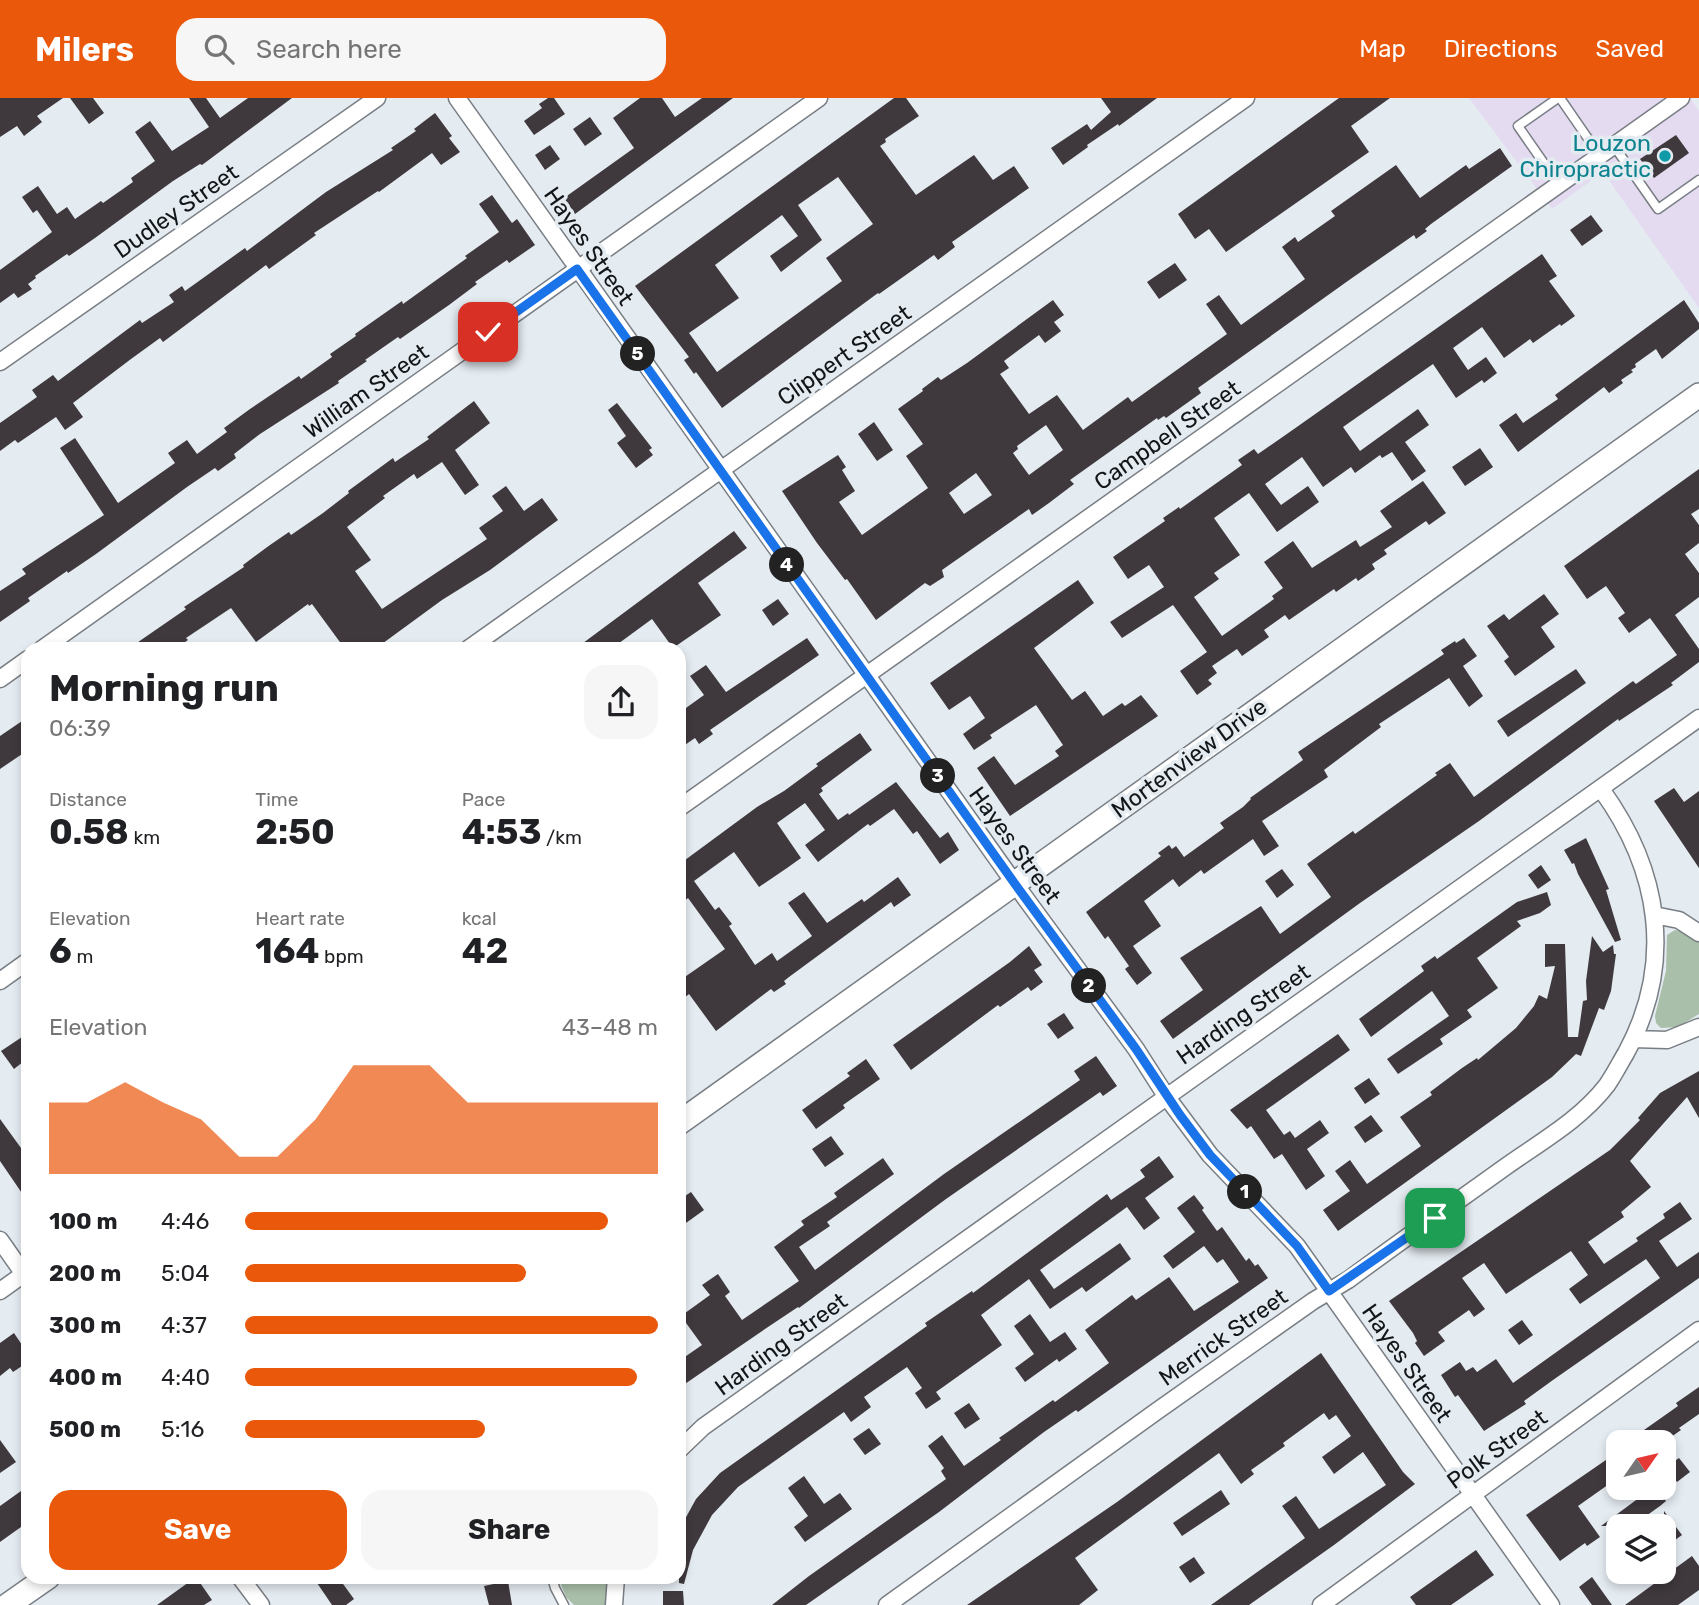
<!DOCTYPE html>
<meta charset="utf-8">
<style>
body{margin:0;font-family:Rubik,sans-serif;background:#f6f6f6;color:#202124;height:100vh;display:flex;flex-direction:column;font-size:26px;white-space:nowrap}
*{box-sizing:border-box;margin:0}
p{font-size:23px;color:#757577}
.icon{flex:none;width:38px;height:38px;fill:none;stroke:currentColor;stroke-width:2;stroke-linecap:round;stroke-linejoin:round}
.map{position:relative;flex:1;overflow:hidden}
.panel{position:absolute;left:21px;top:544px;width:665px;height:942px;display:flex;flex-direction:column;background:#fff;border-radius:21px;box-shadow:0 4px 10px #0003}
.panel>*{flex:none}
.needle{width:46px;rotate:56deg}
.tools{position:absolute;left:1606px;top:1332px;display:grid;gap:14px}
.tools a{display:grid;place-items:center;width:70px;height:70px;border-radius:14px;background:#fff;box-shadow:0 4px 10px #0003;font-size:35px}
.pin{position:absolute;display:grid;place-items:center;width:60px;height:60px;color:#fff;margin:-30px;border-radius:14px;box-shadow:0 4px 10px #0006}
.km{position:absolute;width:35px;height:35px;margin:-18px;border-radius:50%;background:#222;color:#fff;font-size:19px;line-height:35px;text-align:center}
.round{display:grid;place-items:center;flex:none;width:74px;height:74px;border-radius:21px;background:#f6f6f6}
.summary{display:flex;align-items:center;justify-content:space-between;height:119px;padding:0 28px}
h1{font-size:38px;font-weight:700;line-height:52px}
.figures{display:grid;grid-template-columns:repeat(3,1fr);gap:10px;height:119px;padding:7px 28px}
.figures div{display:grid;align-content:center}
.figures b{font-size:35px;font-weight:700}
.figures small{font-size:19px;font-weight:400}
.figures p{font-size:19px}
.chart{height:196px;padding:14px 28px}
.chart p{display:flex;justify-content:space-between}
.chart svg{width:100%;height:126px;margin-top:7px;fill:#ea580c;opacity:.7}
.action{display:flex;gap:14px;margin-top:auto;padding:14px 28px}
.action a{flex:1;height:80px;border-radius:21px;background:#ea580c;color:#fff;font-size:28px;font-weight:700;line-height:80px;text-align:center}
.action a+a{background:#f6f6f6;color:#202124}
ul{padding:0 28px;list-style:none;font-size:23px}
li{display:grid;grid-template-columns:112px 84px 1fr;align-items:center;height:52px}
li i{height:18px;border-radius:9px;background:#ea580c}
header{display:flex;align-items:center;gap:42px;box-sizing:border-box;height:98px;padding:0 35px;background:#ea580c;color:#fff}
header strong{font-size:33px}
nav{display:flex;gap:38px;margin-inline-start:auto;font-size:24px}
.search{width:490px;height:63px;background:#f6f6f6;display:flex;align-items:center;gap:18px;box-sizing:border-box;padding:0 24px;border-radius:21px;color:#757577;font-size:26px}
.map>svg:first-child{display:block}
.commercial{fill:#e4dbf1}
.green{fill:#a9bfa9}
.building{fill:#3f393e;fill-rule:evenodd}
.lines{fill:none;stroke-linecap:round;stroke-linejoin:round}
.lane-casing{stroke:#787e84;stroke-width:11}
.street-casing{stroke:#787e84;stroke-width:19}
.secondary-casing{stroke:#787e84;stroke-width:26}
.lane{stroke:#fff;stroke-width:8}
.street{stroke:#fff;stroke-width:16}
.secondary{stroke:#fff;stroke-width:23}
.route-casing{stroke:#fff;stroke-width:14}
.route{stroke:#1a73e8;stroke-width:9}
.culture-dot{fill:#0f9aa8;stroke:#e4ebf1;stroke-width:2.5}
.labels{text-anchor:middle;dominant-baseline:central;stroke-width:7;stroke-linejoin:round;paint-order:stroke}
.culture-label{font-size:23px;fill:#0d838f;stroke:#e4ebf1;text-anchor:end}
.street-label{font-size:23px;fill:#131618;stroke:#e4ebf1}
</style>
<header>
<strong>Milers</strong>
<div class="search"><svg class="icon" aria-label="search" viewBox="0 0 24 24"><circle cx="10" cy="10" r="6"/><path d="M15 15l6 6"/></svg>Search here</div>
<nav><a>Map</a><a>Directions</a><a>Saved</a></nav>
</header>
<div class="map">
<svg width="1699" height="1507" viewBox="0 0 1699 1507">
<rect width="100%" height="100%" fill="#e4ebf1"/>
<path class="commercial" d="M1469,0H1690L1699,13V210L1603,74L1552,111Z"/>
<path class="green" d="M1675,832L1686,835L1699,843V916L1678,929L1661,930L1656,925L1655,918L1666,873L1667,837Z
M558,1479H608L605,1507H574L566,1499Z"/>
<path class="building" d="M0,0H63L37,18L42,24L24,38L17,28L0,39Z
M70,0H93L104,15L89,26Z
M189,0H206L220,20L248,0H292L202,67L200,66L173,83L95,140L69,158L67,156L35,178L36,180L28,186L32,191L18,200L14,195L0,205V172L52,134L37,112L33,115L22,99L38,88L57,116L67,109L75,121L101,103L103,105L133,84L131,80L155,63L135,34L150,23L172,53L209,29Z
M548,0H554L565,16L534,37L524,23L542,10L539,6Z
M640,0H662L675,19L702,0H733L575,116L564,100L634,50L613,20Z
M894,0H906L919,18L885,41L886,44L880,48L916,97L974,57L993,82L1014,68L1029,90L952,144L955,149L938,162L934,157L879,196L878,195L722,310L696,274L694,276L684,262L689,259L635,188ZM838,79L873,126L826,160L842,183L717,274L689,235L739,200L715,167L782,117L798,138L770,158L781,174L822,142L798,107Z
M1101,0H1157L1119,28L1118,26L1087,47L1088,49L1063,67L1051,50L1087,26L1091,32L1111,14Z
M1339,0H1390L1351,28L1369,54L1226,154L1209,131L1195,141L1178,116Z
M435,15L452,38L449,40L460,54L441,67L432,55L379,94L378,93L314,135L316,137L269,171L266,167L163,244L160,240L131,261L73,305L83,319L65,332L56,319L18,345L15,342L0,353V325L37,299L32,292L53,277L58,283L140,222L142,225L174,204L169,197L182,188L185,193L245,150L247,153L326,94L393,52L391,50L416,33L414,31Z
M590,19L602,36L585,48L573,31Z
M1676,37L1689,55L1654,80L1640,61Z
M550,47L560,61L545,72L535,57Z
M1500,50L1512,68L1431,126L1425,131L1427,133L1416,141L1414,137L1352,180L1198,290L1201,295L1166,320L1164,318L1158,322L1157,320L1070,382L1074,386L1049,405L1032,417L1029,411L942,472L944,479L930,488L925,485L876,522L847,481L845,482L817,445L782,393L838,357L846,369L842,372L855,393L839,404L862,437L928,390L906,358L923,346L898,311L923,293L922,291L938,279L941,282L967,265L1053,202L1064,217L1054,224L1061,233L1045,245L1039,237L1004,263L1009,270L1000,276L1029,316L1057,297L1083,332L1128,299L1132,304L1227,236L1206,206L1219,197L1241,227L1305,181L1282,149L1295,139L1298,144L1335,118L1331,113L1396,67L1420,100L1466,67L1469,71ZM1046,327L1063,352L1029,377L1013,355L1018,351L1017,348ZM976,375L992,397L964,416L949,395Z
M492,97L512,125L517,121L535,147L509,165L507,162L475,184L477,186L449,207L400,241L398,239L365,262L367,263L338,283L339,285L260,336L234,356L236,360L218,373L215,370L187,389L96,456L68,475L67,473L28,500L30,503L0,524V493L26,476L22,471L104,417L60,350L75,340L118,405L175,365L168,355L187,342L197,356L227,334L224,330L250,311L299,278L301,281L332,259L330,256L356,238L355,236L402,203L403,206L467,160L465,158L499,134L479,106Z
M1591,117L1603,133L1582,148L1570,132Z
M1542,156L1557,178L1549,183L1575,218L1561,228L1560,226L1533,245L1530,241L1504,260L1482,229L1453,250L1468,272L1486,259L1497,275L1484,285L1482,282L1456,300L1433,266L1343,329L1360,353L1418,311L1429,327L1405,344L1426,373L1412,383L1392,354L1382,360L1380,357L1355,375L1351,369L1323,389L1302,359L1265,386L1281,407L1308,388L1319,404L1277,434L1249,395L1214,420L1240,457L1214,475L1219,481L1194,499L1222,538L1274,501L1272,498L1283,490L1264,464L1293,443L1312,470L1356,442L1360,449L1392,429L1380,413L1423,383L1446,415L1429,427L1426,423L1384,452L1387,456L1372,466L1375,471L1358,483L1356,480L1336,494L1334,491L1289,522L1285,517L1264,532L1269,539L1242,558L1237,551L1212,568L1217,575L1208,582L1212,586L1197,597L1180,573L1207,554L1173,507L1122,540L1110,524L1164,489L1149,467L1128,481L1113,459L1165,423L1163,420L1179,409L1180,411L1242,367L1238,362L1254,351L1258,356L1294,331Z
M1175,165L1187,182L1159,201L1147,184Z
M1684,202L1699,225V231L1662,261L1656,251L1635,266L1636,269L1631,272L1633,274L1621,282L1623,285L1609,295L1604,289L1518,354L1499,327L1516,315L1523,325L1558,301L1555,297Z
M474,303L490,325L455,352L479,387L465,397L442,364L417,381L414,376L383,398L385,400L347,429L371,462L355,473L382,511L487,441L479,430L503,413L492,398L506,388L524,413L542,400L558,422L490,472L442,502L375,551H345L312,506L309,508L308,506L256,544L231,510L186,540L188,542L175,551H128L186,511L184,509L244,469L243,467L270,447L289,434L291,437L323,415L349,395L348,393L393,360L395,364L429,341L427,339Z
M617,305L652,350L649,352L653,357L636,370L617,345L626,338L608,312Z
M874,324L893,352L877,363L858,336Z
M1480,350L1493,369L1465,388L1452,369Z
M1699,371V411L1691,416L1699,427V445L1685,456L1699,475V499L1675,517L1699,551V564L1671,585L1673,587L1619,623L1618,621L1479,723L1360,805L1173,941L1160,923L1203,892L1180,860L1261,808L1280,836L1331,799L1307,766L1353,733L1355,736L1437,677L1435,675L1450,665L1474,699L1633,583L1636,586L1677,557L1650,520L1629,535L1618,520L1625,515L1606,488L1587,501L1564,468Z
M734,433L747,450L698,485L721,517L673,550L652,521L611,551H575Z
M1078,482L1094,505L1034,550L1072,602L1085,593L1103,618L1122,605L1125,608L1141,597L1158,618L1010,718L977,670L994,658L1015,687L1059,658L1055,653L1063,647L1036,607L990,637L992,640L974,652L963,636L985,620L970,598L949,612L930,585Z
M1544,496L1559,516L1541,529L1555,549L1515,578L1504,563L1509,559L1487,528L1504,516L1509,522Z
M778,501L789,516L773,528L762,512Z
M807,540L819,557L710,632L713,636L699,646L695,640L679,651V615L704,597L690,578L706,567L726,594Z
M1464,540L1477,558L1463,568L1483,598L1469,609L1449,580L1379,626L1381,629L1324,672L1328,679L1262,723L1279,748L1264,758L1253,741L1204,776L1201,772L1179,789L1173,781L1144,803L1161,828L1133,848L1152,875L1137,887L1125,871L1129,868L1108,838L1105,841L1086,814L1161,758L1158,755L1169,747L1172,751L1176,748L1184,759L1224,730L1220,725L1243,709L1251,701L1250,700L1303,662L1298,654L1444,556L1441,552L1455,543L1456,545Z
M1576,571L1586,585L1508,639L1497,623Z
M28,619V652L0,671V638Z
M860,635L872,652L821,690L823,693L819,696L838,722L848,715L849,717L896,684L940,740L948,734L959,752L940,766L917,733L913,736L894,711L870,728L868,726L818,764L805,747L825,732L805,705L777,725L801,760L787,770L759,789L734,754L694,783L715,812L719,809L732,826L729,828L755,867L772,855L777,863L812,838L788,805L804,794L827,825L862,801L864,804L898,779L911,797L894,809L891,804L789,879L784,883L786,886L774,894L771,891L716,933L689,896L679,904V883L725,851L688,800L679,807V762L681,765L757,709L784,693L818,668L816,666Z
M1674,690L1684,704L1699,693V770L1654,703Z
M1586,740L1609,791L1606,792L1621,842L1615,844L1578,776L1574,765L1572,766L1564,752Z
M1541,767L1551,782L1538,791L1528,777Z
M1282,771L1294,787L1277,800L1265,783Z
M1547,794L1551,807L1540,815L1517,823L1521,828L1477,860L1498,890L1467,912L1472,919L1440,941L1443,946L1398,976L1387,961L1449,918L1432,893L1371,939L1359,921L1424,873L1421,868L1435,858L1437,861L1517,804Z
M1592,838L1603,854L1613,847L1614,856H1616L1611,893L1604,912L1599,910L1581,958L1576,956L1552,979L1338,1133L1323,1112L1350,1093L1335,1073L1350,1062L1367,1086L1421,1048L1400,1019L1432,997L1430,994L1462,970L1477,960L1478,962L1516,930L1534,908L1539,897L1547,901L1555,868L1545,869V846H1565L1568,939H1578L1583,903L1587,902L1586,883Z
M1029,848L1042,867L1034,872L1043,884L1031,893L1028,889L1000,909L998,907L911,972L893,947L1010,864Z
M1064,915L1074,930L1058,941L1047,926Z
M28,935V960L14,971L1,953Z
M1338,936L1350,952L1266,1012L1284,1037L1290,1033L1295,1040L1320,1022L1329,1035L1307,1051L1325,1078L1306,1092L1282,1056L1274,1061L1251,1028L1247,1031L1230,1012Z
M1096,958L1117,988L1103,998L1100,994L946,1101L799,1210L798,1209L765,1231L679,1290V1263L702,1247L681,1218L710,1197L702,1187L718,1176L730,1194L725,1198L742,1222L799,1183L774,1149L804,1127L801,1123L837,1099L834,1095L883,1060L894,1076L827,1124L830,1128L799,1149L815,1172L944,1076L1080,982L1074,973Z
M866,961L880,981L843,1007L845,1010L816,1031L802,1012L850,978L847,975Z
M1699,973V1020L1687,999L1630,1063L1651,1089L1621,1114L1624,1119L1588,1144L1604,1166L1638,1143L1636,1140L1665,1120L1663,1116L1680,1104L1692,1121L1659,1143L1677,1169L1699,1154V1180L1553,1282L1524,1303L1526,1306L1484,1333L1458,1297L1455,1299L1441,1277L1460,1264L1466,1273L1473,1269L1477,1274L1496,1261L1513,1285L1660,1180L1646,1161L1580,1206L1569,1191L1588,1177L1571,1153L1506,1196L1484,1165L1462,1180L1485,1211L1474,1219L1469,1212L1438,1234L1445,1243L1424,1258L1415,1245L1417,1243L1413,1235L1389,1203L1610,1052L1640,1022L1638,1020L1660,995Z
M1369,980L1380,996L1365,1006L1354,990Z
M1371,1017L1383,1033L1365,1045L1354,1029Z
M0,1021L21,1050L28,1044V1104L0,1063Z
M831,1038L844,1056L825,1069L812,1051Z
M1159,1058L1174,1079L1145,1100L1160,1120L1144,1132L1127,1109L1040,1172L1054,1191L1120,1145L1131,1161L1086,1194L1082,1189L1050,1211L1029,1181L981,1217L1002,1247L936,1294L941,1301L926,1311L915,1295L922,1290L907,1269L864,1299L871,1309L851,1324L844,1314L738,1389L712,1417L693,1452L684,1486L679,1485V1432L696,1401L720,1375L927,1228L925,1225L972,1193L973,1195L1107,1096L1111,1102L1145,1079L1140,1072Z
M691,1094L704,1112L679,1130V1102Z
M1194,1097L1204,1110L1202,1112L1217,1133L1222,1129L1246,1163L1249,1160L1255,1168L1258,1166L1268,1180L1078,1314L1076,1312L1044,1334L939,1414L806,1507H772L809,1478L946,1381L941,1373L944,1370L928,1348L942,1337L964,1368L1001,1342L999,1340L1053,1302L1055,1304L1109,1265L1085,1232L1132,1197L1136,1202L1169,1179L1194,1213L1239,1184L1223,1161L1217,1165L1204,1148L1173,1171L1163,1158L1195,1134L1177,1110Z
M1030,1216L1050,1244L1065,1234L1077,1251L1059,1264L1057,1261L1025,1284L1015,1270L1034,1256L1014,1228Z
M1522,1222L1533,1237L1519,1247L1508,1232Z
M14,1235L28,1256V1264L13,1274L10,1270L0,1278V1245Z
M1321,1255L1403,1374L1415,1386L1334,1447L1249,1507H1211L1305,1440L1282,1408L1296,1398L1319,1431L1386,1387L1363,1354L1334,1376L1322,1359L1351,1338L1336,1317L1329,1322L1324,1315L1283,1345L1285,1348L1251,1372L1254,1376L1241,1386L1219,1355L1075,1460L1098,1492L1079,1507H967L1117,1404Z
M1699,1289V1316L1679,1330L1681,1332L1664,1344H1627L1678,1308L1676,1305Z
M969,1305L980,1321L965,1331L954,1315Z
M869,1330L881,1346L865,1357L853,1341Z
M0,1342L16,1364L0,1375Z
M1619,1353V1379L1578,1408L1600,1439L1587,1448L1585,1445L1560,1463L1526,1417Z
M1679,1360L1690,1374L1677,1384L1666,1369Z
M804,1378L824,1406L840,1395L852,1411L805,1444L794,1429L808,1418L788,1390Z
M28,1388V1424L0,1444V1408Z
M1651,1391H1657L1666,1403L1660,1408L1632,1428H1601Z
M1221,1392L1230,1406L1182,1438L1173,1425Z
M1664,1413L1682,1437L1664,1450Z
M1476,1452L1494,1477L1451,1507H1416L1410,1499Z
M1692,1458L1699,1468V1492L1678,1507H1625Z
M1194,1459L1205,1475L1190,1485L1179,1469Z
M196,1479L212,1502L204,1507H157Z
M313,1479H338L354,1501L346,1507H332Z
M1592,1479L1612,1507H1592L1579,1489Z
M508,1483L512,1507H489L484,1488Z
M663,1493H683L684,1507H663Z"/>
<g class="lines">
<defs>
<path id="lane" d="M1558,0L1518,28L1559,87
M1560,0L1600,58
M1614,48L1658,111L1699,82
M552,1479L555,1490L564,1507"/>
<path id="street" d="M457,0L1015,786L1136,951L1166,998L1210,1057L1297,1148L1551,1507
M0,264L377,0
M42,551L819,0
M468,551L1246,0
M0,581L28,561
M679,710L1681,0
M1654,817L1679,822L1699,835
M0,883L28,863
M1633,941L1667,942L1699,929
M0,1142L28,1182
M0,1193L28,1173
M679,1352L703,1329L1699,620
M240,1479L261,1507
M614,1507L616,1479
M887,1507L1157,1313L1313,1203L1348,1182C1401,1143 1455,1105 1508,1067C1542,1043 1581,1021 1607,987C1614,977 1620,965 1626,955C1675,865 1660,772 1601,691
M1321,1507L1699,1232"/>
<path id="secondary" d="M679,1025L1699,297
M8,1507L48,1479"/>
</defs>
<use href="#lane" class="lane-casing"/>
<use href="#street" class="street-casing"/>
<use href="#secondary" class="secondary-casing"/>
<use href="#lane" class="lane"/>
<use href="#street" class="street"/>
<use href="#secondary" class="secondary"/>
</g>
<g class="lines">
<defs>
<path id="route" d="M488,234L577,171L1015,786L1136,951L1180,1017L1210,1057L1297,1148L1329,1193L1435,1120"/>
</defs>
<use href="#route" class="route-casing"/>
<use href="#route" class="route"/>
</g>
<circle class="culture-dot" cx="1665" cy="58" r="7"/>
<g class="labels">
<g class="culture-label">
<text x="1651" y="45">Louzon<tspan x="1651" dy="26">Chiropractic</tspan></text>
</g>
<g class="street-label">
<text transform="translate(176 113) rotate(-35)">Dudley Street</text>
<text transform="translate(589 148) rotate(55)">Hayes Street</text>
<text transform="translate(844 257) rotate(-35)">Clippert Street</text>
<text transform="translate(366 293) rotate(-35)">William Street</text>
<text transform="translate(1167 337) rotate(-35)">Campbell Street</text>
<text transform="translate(1189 660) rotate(-36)">Mortenview Drive</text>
<text transform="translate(1015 747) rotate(54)">Hayes Street</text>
<text transform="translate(1243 916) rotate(-35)">Harding Street</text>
<text transform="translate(1223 1239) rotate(-35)">Merrick Street</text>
<text transform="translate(781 1246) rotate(-36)">Harding Street</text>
<text transform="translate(1407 1265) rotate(55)">Hayes Street</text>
<text transform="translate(1497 1351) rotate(-36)">Polk Street</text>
</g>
</g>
</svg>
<div class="tools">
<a><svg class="needle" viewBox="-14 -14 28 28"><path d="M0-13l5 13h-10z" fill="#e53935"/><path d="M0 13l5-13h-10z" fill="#757577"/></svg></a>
<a><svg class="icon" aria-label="layers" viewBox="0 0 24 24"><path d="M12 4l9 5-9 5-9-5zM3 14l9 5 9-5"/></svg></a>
</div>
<div class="pin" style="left:1435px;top:1120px;background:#1e9e55"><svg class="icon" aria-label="arrive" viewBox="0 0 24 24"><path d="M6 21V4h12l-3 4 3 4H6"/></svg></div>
<div class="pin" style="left:488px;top:234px;background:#d93025"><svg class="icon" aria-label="check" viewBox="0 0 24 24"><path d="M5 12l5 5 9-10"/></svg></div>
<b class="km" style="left:1245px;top:1094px">1</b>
<b class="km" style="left:1089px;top:888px">2</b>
<b class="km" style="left:938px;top:678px">3</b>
<b class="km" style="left:787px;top:467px">4</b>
<b class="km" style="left:638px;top:256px">5</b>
<section class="panel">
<div class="summary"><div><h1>Morning run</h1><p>06:39</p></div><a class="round"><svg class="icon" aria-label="share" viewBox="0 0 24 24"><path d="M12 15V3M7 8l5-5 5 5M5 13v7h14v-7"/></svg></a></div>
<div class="figures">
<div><p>Distance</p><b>0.58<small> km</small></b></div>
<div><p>Time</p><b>2:50</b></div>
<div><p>Pace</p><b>4:53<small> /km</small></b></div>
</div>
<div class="figures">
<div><p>Elevation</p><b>6<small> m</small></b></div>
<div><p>Heart rate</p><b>164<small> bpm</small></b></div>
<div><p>kcal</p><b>42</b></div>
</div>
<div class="chart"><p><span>Elevation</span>43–48 m</p>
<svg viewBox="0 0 160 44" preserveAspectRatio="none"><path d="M0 44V19L10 19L20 12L30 19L40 25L50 38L60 38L70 25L80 6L90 6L100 6L110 19L120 19L130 19L140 19L150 19L160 19V44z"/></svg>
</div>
<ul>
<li><b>100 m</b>4:46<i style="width:88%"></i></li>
<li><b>200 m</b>5:04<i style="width:68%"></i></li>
<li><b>300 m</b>4:37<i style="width:100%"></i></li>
<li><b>400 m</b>4:40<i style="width:95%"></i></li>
<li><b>500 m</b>5:16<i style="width:58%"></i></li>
</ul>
<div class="action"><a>Save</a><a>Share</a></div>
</section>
</div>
